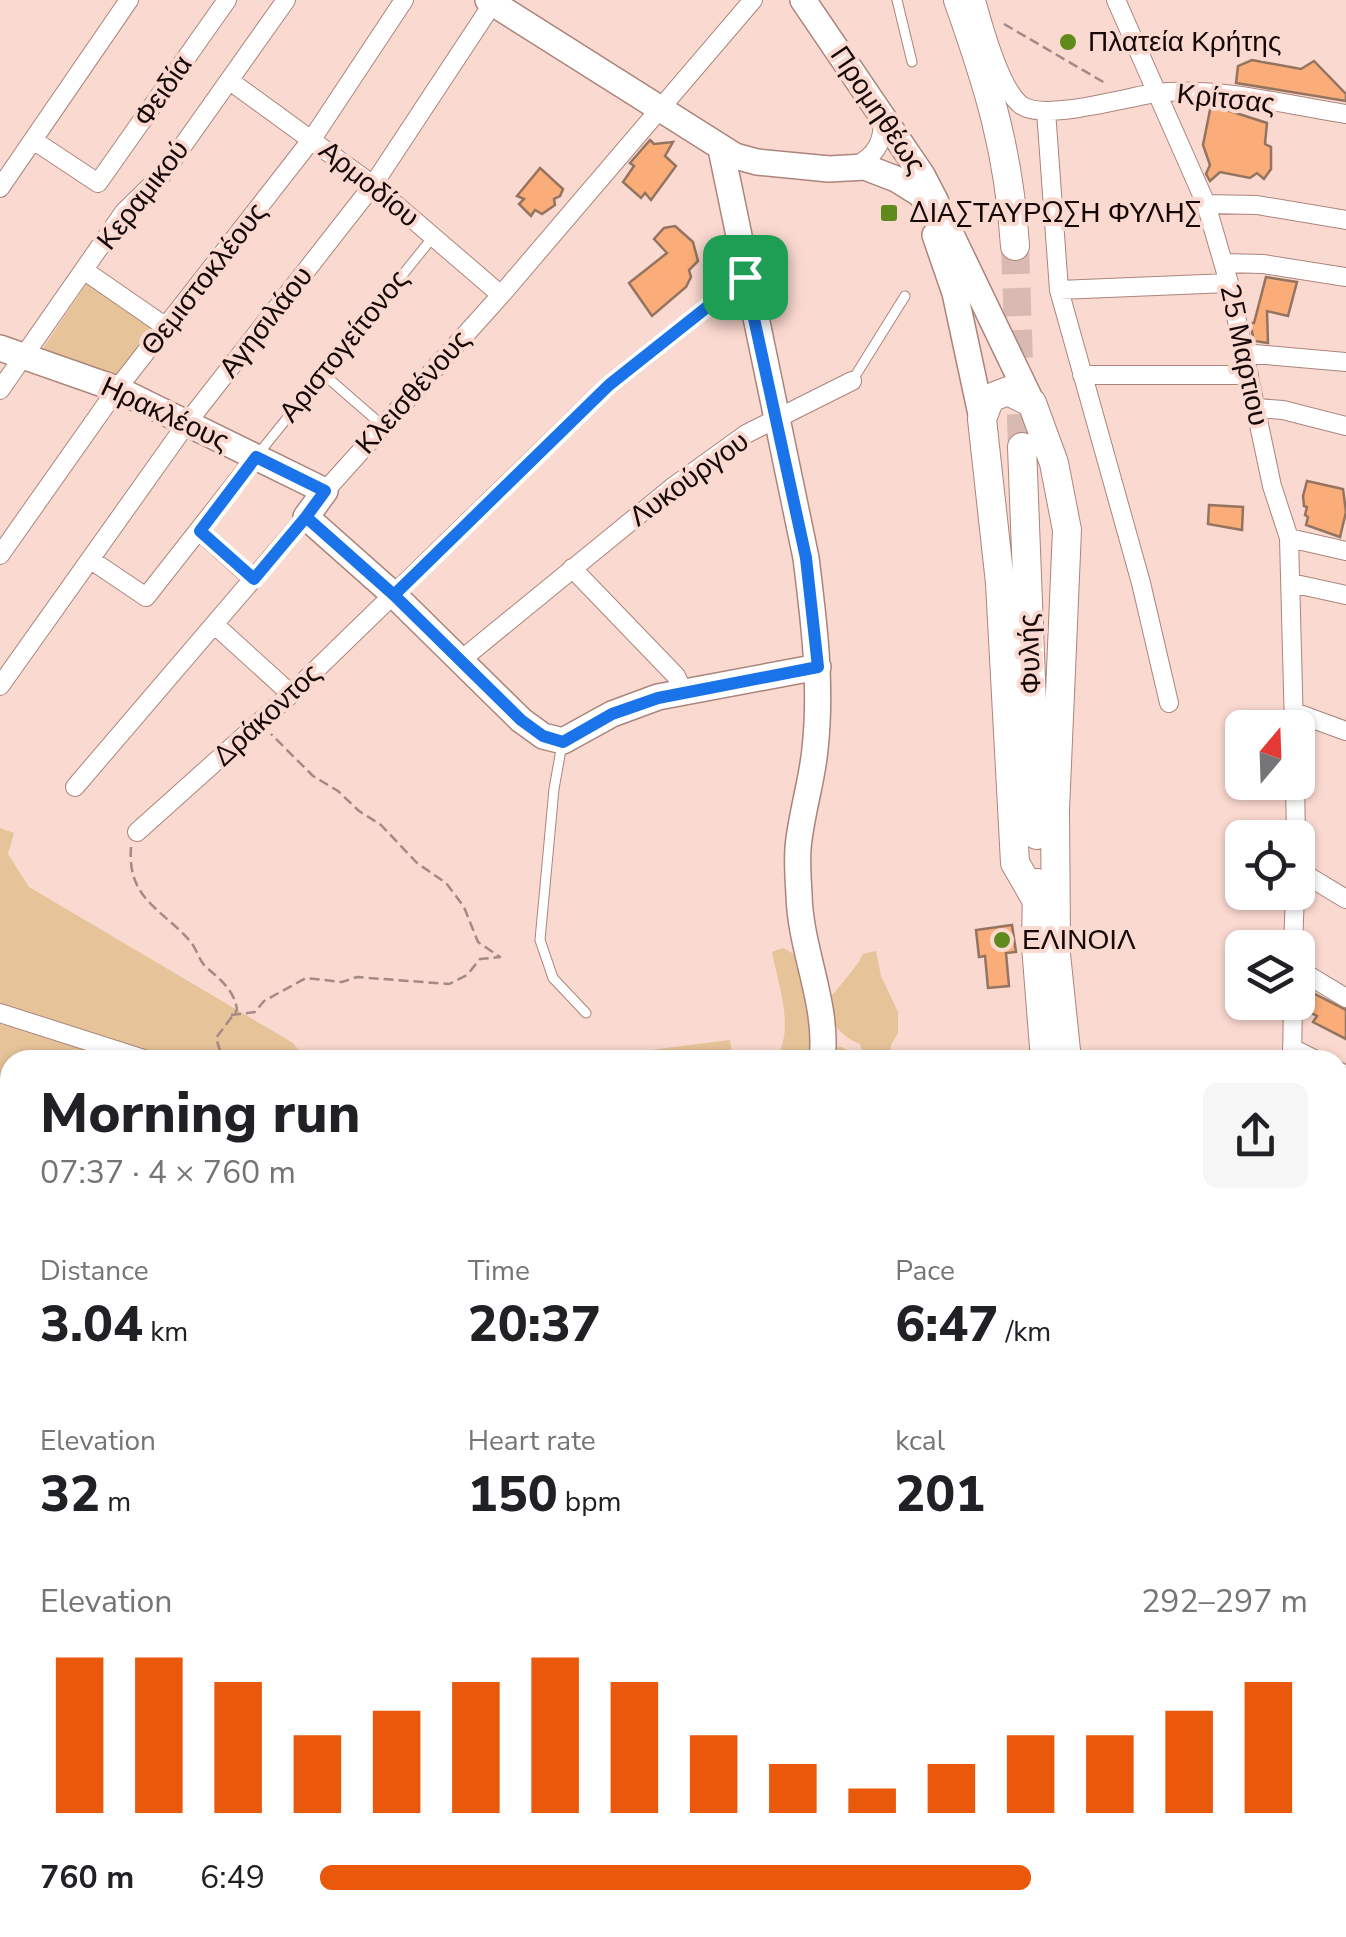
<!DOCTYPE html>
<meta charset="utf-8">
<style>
body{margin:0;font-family:"Nunito Sans",sans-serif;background:#f6f6f6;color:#202124;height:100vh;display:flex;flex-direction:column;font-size:38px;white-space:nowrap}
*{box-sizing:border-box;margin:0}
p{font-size:32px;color:#757577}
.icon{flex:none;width:55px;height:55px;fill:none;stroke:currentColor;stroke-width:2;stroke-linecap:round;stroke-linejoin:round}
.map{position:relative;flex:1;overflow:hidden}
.drawer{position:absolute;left:0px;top:1050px;width:1348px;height:888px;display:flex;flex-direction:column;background:#fff;border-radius:30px 30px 0 0;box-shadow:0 2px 8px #0004}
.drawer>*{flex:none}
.needle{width:65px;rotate:19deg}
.controls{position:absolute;left:1225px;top:710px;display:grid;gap:20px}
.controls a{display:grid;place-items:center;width:90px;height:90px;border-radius:15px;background:#fff;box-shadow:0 2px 8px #0004;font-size:50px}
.pin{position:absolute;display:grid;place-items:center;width:85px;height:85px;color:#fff;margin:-42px;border-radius:20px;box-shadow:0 5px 15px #0006}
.round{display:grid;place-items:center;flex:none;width:105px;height:105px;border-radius:15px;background:#f6f6f6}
.overview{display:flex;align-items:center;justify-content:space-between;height:170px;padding:0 40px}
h1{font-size:55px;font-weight:800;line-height:75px}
.figures{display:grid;grid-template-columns:repeat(3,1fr);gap:15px;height:170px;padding:10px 40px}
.figures div{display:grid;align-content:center}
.figures b{font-size:50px;font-weight:800}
.figures small{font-size:28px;font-weight:400}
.figures p{font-size:28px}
.chart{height:280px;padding:20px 40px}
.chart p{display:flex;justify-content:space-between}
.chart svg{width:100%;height:180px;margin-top:10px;stroke:#ea580c;stroke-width:6}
ul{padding:0 40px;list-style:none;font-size:32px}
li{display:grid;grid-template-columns:160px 120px 1fr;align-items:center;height:75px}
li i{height:25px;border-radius:12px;background:#ea580c}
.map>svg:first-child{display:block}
.green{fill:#e6c399}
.building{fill:#faad79;stroke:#947460;stroke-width:2.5}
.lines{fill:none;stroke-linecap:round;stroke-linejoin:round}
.primary-tunnel{stroke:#d8bab2;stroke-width:28;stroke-dasharray:28 14;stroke-linecap:butt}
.lane-casing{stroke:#ab857b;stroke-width:11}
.street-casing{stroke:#ab857b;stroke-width:20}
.secondary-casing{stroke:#ab857b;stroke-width:28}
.primary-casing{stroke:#ab857b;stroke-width:30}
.path{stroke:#a48a84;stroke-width:2.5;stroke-dasharray:10 5;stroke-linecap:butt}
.lane{stroke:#fff;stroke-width:9}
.street{stroke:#fff;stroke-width:18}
.secondary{stroke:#fff;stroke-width:25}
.primary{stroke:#fff;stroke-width:28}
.route-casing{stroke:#fff;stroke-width:20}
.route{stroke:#1a73e8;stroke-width:12}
.poi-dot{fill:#608b1c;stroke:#fad9d0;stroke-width:4}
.labels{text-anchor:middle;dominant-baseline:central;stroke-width:8;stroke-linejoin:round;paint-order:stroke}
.poi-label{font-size:28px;fill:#150806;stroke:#fad9d0;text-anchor:start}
.street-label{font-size:28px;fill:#150806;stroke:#fad9d0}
</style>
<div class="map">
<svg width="1346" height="1937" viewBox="0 0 1346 1937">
<rect width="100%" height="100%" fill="#fad9d0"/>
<path class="green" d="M89,280L160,327L117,382L43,348Z
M0,828L14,833L8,854L29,887L293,1043L307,1060H10V1641L0,1639Z
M783,948L794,954L803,967L815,1060H775C796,1030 778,985 772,952Z
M876,951L881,976L898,1012V1033L891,1045L890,1060H832L831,1046L842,1047L854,1055L863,1053L860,1044C839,1036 831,1022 827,1001C835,992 860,963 863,954Z
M730,1040L733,1060H619L618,1054Z
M1346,1438V1583L1338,1586V1449Z"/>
<path class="building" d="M1252,60L1301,69L1314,61L1346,94V101L1236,83L1238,66Z
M1211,105L1267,123L1265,144L1271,147V169L1264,179L1257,173L1250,178L1220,172L1210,181L1206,174L1210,165L1203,145Z
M650,140L654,144L673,142L665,156L676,166L651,200L645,193L641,198L623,182L634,166L630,163Z
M540,168L563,189L560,196L554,199L555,205L542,214L535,210L531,216L519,204L524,199L517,196Z
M675,226L693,242L698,261L689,270L691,277L686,287L652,316L629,283L667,253L654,239L664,228Z
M1266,277L1297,282L1288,316L1267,311L1268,343L1254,341L1250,323H1254Z
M1307,481L1343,489L1346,512L1340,537L1306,525L1308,517L1305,515L1307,507L1304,506L1303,496Z
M1209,505L1243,507L1242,530L1208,524Z
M1012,925L1016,952L1006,953L1009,986L988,988L985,956L979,957L976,930Z
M1307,990L1346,1010V1039L1313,1022L1317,1016L1305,1010L1304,996Z"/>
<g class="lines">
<path class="primary-tunnel" d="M1015,246L1022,447"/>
<defs>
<path id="lane" d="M897,0L912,62
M321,372L382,425
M852,381L905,296
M259,453L433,237
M562,744L554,789L540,940L553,978L586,1013"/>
<path id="street" d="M976,0C983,26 1000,89 1021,105C1044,122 1126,97 1156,93C1215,86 1287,105 1346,114
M1116,0L1206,204L1229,283L1272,486L1289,538L1294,728
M230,81L373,185L501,295
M1046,111L1059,290L1141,583L1169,703
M33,140L98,183L227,0
M855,166C876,156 885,140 882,116
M0,188L129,0
M1206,204L1257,205L1346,220
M1223,263L1263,264L1346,277
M85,271L166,327
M1059,290L1229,283
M1243,353L1346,362
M1082,375H1249
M0,390L124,212L162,175L286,0
M1257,408L1283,410L1346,426
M325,491L501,295L753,0
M200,531L253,579
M1289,538L1346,551
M0,555L117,389L312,139L404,0
M91,560L146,597L256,457
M572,568L676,676L683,691
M1291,583L1346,595
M215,625L291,694
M461,660L674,486L746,434L852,381
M0,686L187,423L373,185L493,3
M1294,712L1346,731
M1295,782L1296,838
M75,787L306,517
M137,832L291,694L609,385L745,277
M1298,870L1346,899
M1293,948L1295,892
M1298,969L1346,998
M0,1013L147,1060
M1292,1048L1316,1060
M1292,1060L1293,1002
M1338,1071L1346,1075
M1338,1127L1346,1131
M1338,1166L1346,1170
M0,1403L10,1401
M0,1546L10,1551
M1338,1597L1346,1594
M1338,1656L1346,1655
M0,1745L10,1752
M223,1928L226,1937
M413,1928L416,1937
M323,1936V1937
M1236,1937L1238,1928"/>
<path id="secondary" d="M488,0L735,156L757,162L829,169L865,167L896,179L920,194L946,224L1032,403
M803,0L922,175L936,202
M721,149L806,558C814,622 822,685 815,749C812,782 801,814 798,848C797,863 798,879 799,894C800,950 829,1005 822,1060
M935,235L955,293L982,419
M0,348L117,389L325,491L306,517L394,595L521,720L543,736L563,741L612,714L658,697L818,667
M1338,1432L1346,1420
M1338,1707L1346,1732
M0,1735H10
M0,1925L10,1922
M807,1937L819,1928"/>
<path id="primary" d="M958,0C989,87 1009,152 1015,246
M1022,447L1037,835
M1037,883L1036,946L1045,1060
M1037,901L1015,863L1000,583L982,419L990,398L1008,391L1032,403L1054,463L1067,530L1055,810L1056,939
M1053,925L1067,1060
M1021,1937L1025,1928"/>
</defs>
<use href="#lane" class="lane-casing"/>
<use href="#street" class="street-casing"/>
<use href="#secondary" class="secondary-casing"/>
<use href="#primary" class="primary-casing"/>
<path class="path" d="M1004,24L1105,83
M131,847C127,899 161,908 190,941C197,949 199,961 206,967C220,979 235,991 237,1010L216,1038L223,1060
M231,1015L255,1012L264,1001L306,978L342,982L357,977L449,984L467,975L480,959L500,957L478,942L464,907L446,883L417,863L381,825L359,811L338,791L313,776L271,734"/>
<use href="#lane" class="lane"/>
<use href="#street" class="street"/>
<use href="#secondary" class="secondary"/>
<use href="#primary" class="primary"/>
</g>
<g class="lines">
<defs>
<path id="route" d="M745,277L609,385L394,595L306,517L254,579L200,531L256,457L325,491L306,517L394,595L521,720L543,736L563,742L612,714L658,698L818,667L806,558L745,277"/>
</defs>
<use href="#route" class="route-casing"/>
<use href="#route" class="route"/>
</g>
<g class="poi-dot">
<circle cx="1068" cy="42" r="10"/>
<rect x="879" y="203" width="20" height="20" rx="5"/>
<circle cx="1002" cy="940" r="10"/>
</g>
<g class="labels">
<g class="poi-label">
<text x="1088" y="42">Πλατεία Κρήτης</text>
<text x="909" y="213">ΔΙΑΣΤΑΥΡΩΣΗ ΦΥΛΗΣ</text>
<text x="1022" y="940">ΕΛΙΝΟΙΛ</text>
</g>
<g class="street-label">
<text transform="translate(163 91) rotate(-55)">Φειδία</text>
<text transform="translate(1226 99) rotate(6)">Κρίτσας</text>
<text transform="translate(878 110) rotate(56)">Προμηθέως</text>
<text transform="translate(369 184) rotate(39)">Αρμοδίου</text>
<text transform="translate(143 195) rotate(-52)">Κεραμικού</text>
<text transform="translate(204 279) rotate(-52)">Θεμιστοκλέους</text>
<text transform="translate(266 322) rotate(-52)">Αγησιλάου</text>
<text transform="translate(344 346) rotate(-51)">Αριστογείτονος</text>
<text transform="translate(1244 355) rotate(78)">25 Μαρτιου</text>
<text transform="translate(413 392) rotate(-48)">Κλεισθένους</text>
<text transform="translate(165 414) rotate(25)">Ηρακλέους</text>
<text transform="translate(689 479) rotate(-36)">Λυκούργου</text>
<text transform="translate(1030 654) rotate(-92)">Φυλής</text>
<text transform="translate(267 715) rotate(-43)">Δράκοντος</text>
</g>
</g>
</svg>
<div class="controls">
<a><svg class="needle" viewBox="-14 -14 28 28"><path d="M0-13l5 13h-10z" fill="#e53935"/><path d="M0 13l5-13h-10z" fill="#757577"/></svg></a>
<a><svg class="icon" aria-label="locate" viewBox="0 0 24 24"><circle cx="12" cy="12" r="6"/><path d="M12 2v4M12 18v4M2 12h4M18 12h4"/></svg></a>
<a><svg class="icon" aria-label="layers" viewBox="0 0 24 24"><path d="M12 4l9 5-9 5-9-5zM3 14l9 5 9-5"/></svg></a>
</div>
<div class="pin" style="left:745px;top:277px;background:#1e9e55"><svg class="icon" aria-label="arrive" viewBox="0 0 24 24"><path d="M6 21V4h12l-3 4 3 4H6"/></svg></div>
<section class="drawer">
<div class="overview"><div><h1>Morning run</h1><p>07:37 · 4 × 760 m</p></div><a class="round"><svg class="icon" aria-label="share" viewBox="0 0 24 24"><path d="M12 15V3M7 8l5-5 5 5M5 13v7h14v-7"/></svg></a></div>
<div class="figures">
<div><p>Distance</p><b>3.04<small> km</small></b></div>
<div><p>Time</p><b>20:37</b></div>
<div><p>Pace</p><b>6:47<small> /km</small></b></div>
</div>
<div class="figures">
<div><p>Elevation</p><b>32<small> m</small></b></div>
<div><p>Heart rate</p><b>150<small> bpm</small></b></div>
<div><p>kcal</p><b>201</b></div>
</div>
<div class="chart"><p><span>Elevation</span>292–297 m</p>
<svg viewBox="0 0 160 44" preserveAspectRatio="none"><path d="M5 44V6M15 44V6M25 44V12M35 44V25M45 44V19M55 44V12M65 44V6M75 44V12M85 44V25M95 44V32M105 44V38M115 44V32M125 44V25M135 44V25M145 44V19M155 44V12"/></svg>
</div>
<ul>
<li><b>760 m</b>6:49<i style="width:72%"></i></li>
</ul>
</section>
</div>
